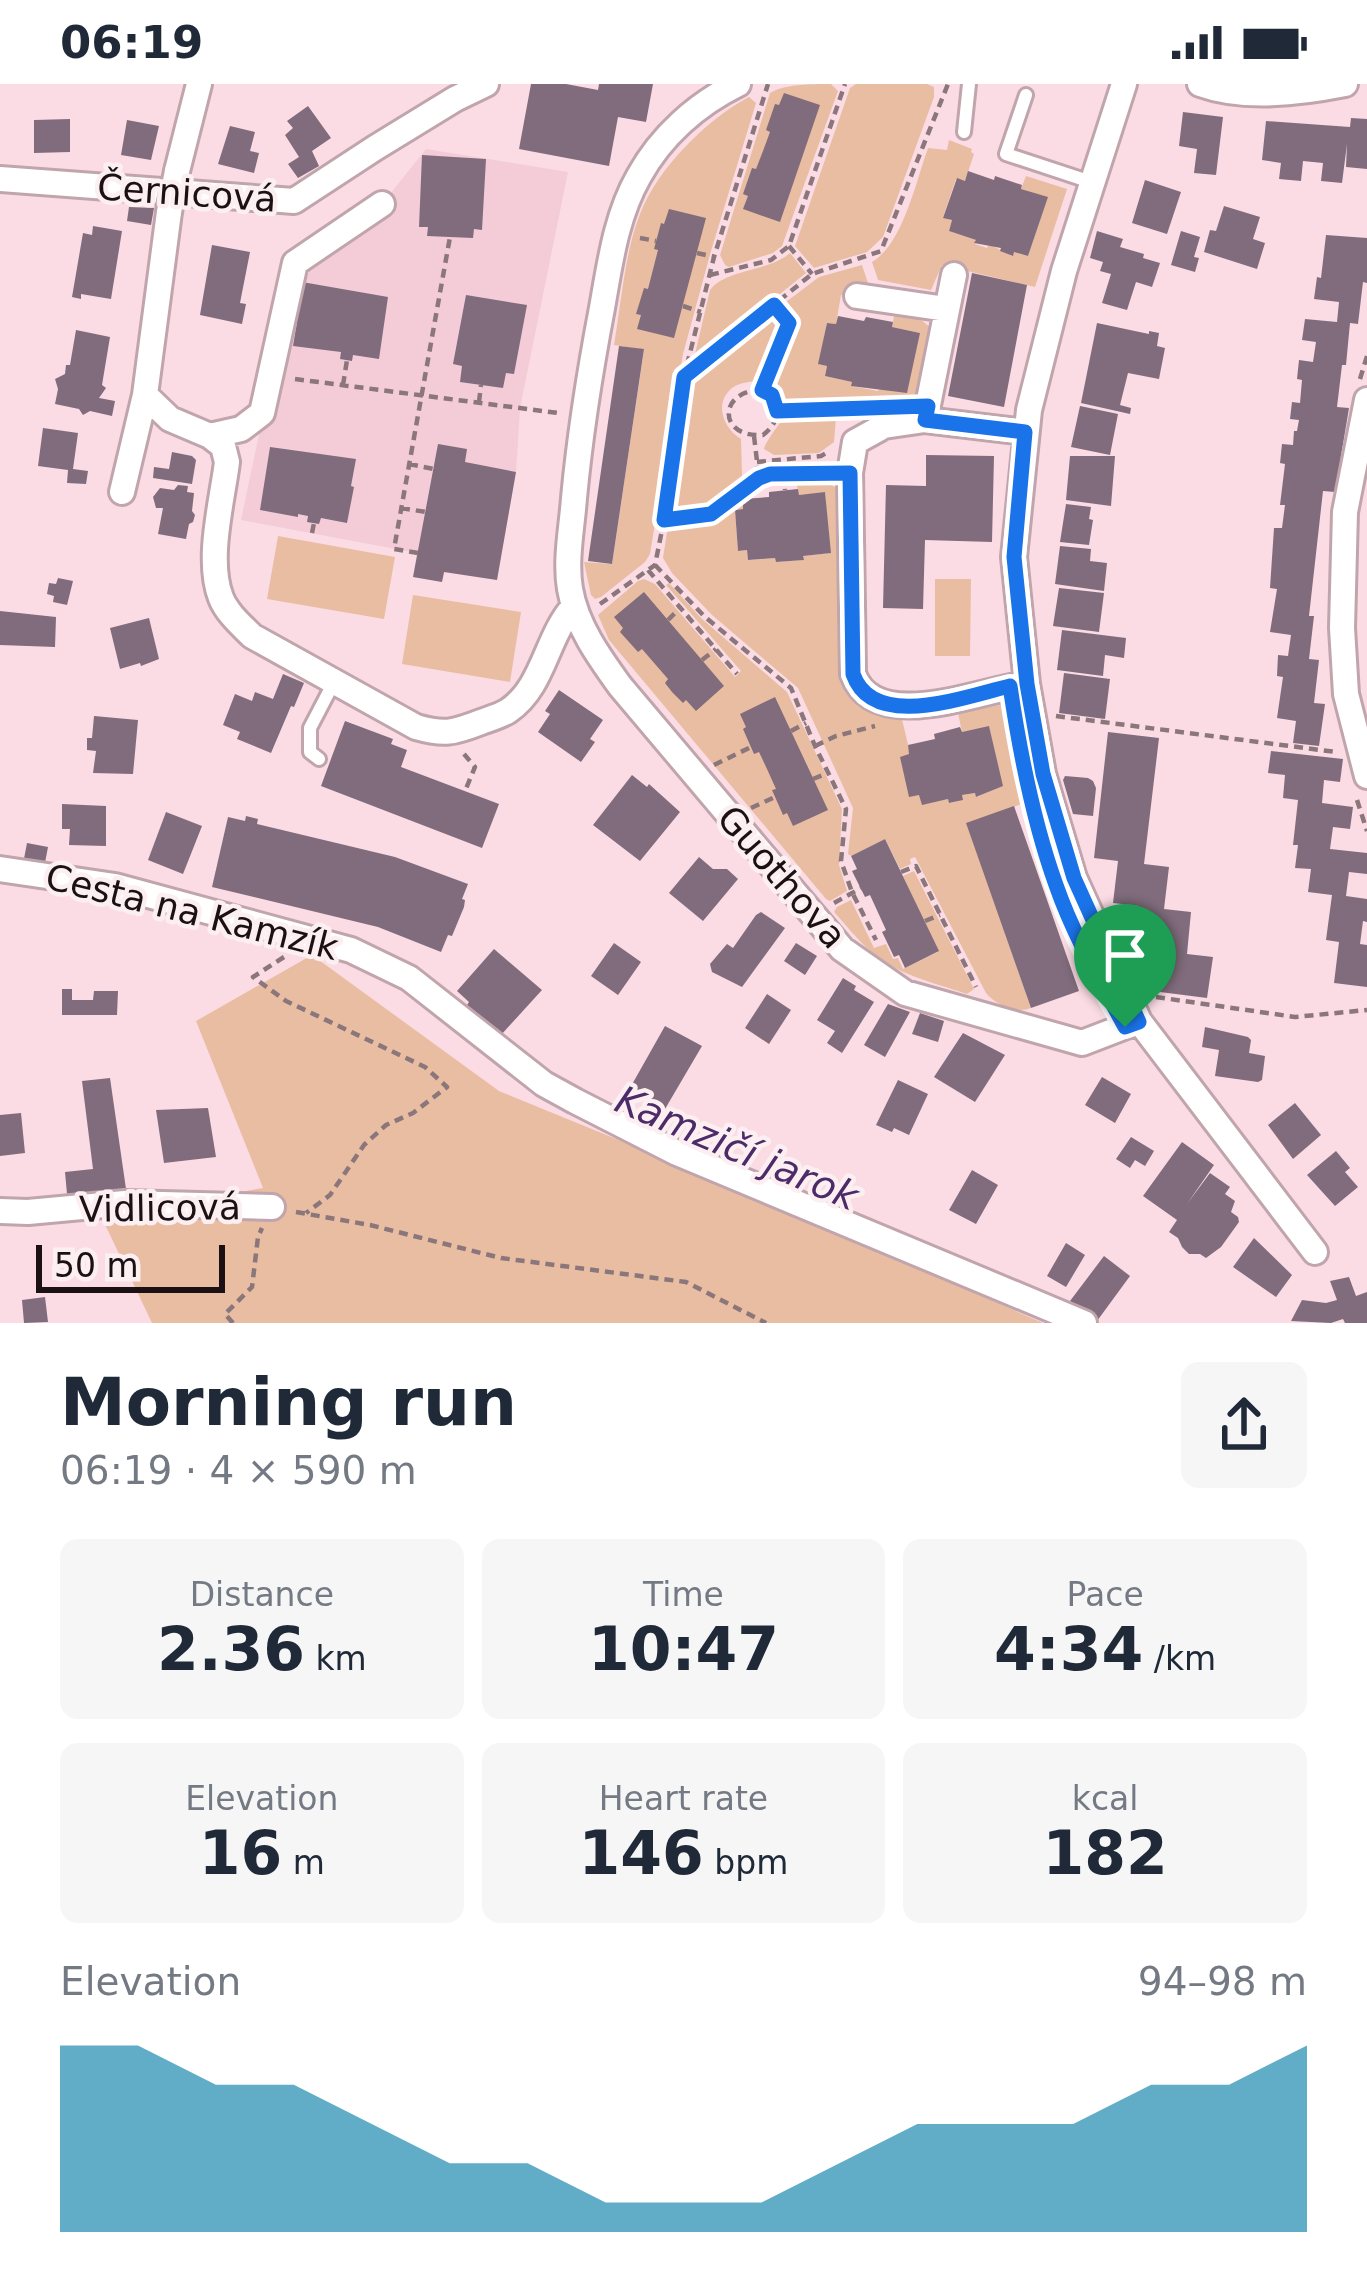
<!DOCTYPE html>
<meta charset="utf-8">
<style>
body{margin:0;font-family:"DejaVu Sans",sans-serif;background:#f6f6f7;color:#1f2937;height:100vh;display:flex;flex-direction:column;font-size:45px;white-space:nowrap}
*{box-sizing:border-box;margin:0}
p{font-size:39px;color:#747a83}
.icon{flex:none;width:66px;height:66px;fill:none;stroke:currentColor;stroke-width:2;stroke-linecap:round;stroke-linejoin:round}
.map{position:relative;height:1239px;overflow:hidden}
.sheet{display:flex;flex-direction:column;background:#fff;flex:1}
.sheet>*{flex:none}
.scale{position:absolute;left:36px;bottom:30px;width:189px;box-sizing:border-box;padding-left:12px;border:6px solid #1b1114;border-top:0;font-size:33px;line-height:42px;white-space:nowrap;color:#1b1114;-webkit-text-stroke:9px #fceff2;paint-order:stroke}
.pin{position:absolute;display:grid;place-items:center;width:102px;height:102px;color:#fff;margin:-123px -51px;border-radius:50% 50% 50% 0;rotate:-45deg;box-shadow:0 0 12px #0007}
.pin .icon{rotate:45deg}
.round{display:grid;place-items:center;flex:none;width:126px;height:126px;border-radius:18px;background:#f6f6f7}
.head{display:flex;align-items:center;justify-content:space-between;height:204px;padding:0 60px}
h1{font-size:66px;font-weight:600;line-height:90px}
.metrics{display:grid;grid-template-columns:repeat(3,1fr);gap:18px;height:204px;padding:12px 60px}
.metrics div{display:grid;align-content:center;border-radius:18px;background:#f6f6f7;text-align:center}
.metrics b{font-size:60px;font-weight:600}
.metrics small{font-size:33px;font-weight:400}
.metrics p{font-size:33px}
.chart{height:336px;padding:24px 60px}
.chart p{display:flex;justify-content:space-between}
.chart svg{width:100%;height:216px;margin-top:12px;fill:#1f8bb1;opacity:.7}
.status{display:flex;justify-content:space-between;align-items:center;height:84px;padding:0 60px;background:#fff;direction:ltr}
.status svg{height:33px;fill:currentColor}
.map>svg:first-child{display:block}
.built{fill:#f3ccd7}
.green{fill:#e9bda2}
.building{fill:#806c7c}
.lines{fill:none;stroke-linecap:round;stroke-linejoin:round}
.service-casing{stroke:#c1a5ac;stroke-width:18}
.minor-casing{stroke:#c1a5ac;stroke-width:30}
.path{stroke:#8a767b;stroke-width:4.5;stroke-dasharray:9 6;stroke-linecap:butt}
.service{stroke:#fff;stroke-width:12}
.minor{stroke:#fff;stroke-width:24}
.minor-bridge-casing{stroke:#c1a5ac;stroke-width:30;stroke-linecap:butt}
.minor-bridge{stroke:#fff;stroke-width:24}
.route-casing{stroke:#fff;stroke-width:24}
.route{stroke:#1a73e8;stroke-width:15}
.labels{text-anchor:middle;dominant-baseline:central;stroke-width:9;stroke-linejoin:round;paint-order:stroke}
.street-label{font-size:36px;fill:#1b1114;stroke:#fceff2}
.water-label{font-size:39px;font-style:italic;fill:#4c2b68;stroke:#fceff2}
</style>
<div class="status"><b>06:19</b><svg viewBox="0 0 49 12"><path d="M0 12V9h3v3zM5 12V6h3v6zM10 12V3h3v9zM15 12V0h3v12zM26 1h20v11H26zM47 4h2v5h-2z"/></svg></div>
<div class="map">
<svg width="1367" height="1239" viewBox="0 0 1367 1239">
<rect width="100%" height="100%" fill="#fbdce4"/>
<path class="built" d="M426,65L568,88L520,324L516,388L497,496L445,488L442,498L413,493L417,469L241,436L295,179L382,120Z"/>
<path class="green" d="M831,0L838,7L782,162L773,169L729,183L725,181L720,171L770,9C785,0 811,0 831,0Z
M856,0H927L934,3V13L883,153L867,168L814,184L795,162L850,4Z
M749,13L756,19L711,167L683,270L650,470L645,478L601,513L595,515L591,511L584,478L612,480L644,266L614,261C621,221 625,167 640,130C657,85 707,35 749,13Z
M949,56L972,65L971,68L974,70L965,97L956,95L943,133L952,136L949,147L976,156L975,160L987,164L989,160L1012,172L1014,168L1028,172L1047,114L1021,105L1026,92L1067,105L1035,203L942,181L931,206L878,196L872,178C903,160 916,97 928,64L947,66Z
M790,169L806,189L703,272L695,270L710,206C726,185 768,188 790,169Z
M862,181L868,199L841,211L836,240L827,239L819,280L827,282L825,292L852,298V302L878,307L920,249L892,243L895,227C909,231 923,234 932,246L919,309L913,317L783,320L775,306L769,302L793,235L782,221L819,193Z
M774,229L784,240L761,296C752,298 740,298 732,304C713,320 724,345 741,355L743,425L735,426L738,467L747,466L748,476L775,474L776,478L803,476V472L830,469L825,409L799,411L796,396C813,395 827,395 840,407L847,589L901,631L922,720L948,715L950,719L962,716V711L975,709L977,713L1002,702L989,643L962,648L958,629L1001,621L1008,624L1027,718L967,740L1031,924C1016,930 996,921 986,909L915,773L910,775L911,780L900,785L885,755L851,772L848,770L853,724L798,604L712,531L672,489L663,474L688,314L695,294Z
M831,328L836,334L834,358L819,369L774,371L764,365C764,360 783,334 787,331Z
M278,452L395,473L384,535L267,515Z
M644,495L655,500L735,593L741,587L666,501L669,499L702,535L787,608L842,725L839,781L847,807L830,817L826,815L609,556L598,531L638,497Z
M935,495H971L970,572H935Z
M413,511L521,528L510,598L402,580Z
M914,787L974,905L967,910C932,898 896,891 868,865C856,854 845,840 834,828L837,823L851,816L874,864L886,860L893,875L898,874L903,885L938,868L903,792Z
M312,871L499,1007L724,1099L1043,1239H152L101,1132L263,1104L196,937Z"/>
<path class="building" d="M531,0H566L598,6L599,0H653L646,38L618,33L609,82L519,65Z
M784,9L820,21L780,138L743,125L748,112L743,110L752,84L756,85L763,67L770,48L766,46L775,20L779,21Z
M308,22L331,54L312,67L319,82L298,94L288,80L299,73L285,51L293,44L287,37Z
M1183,28L1223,33L1216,91L1194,89L1197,65L1179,62Z
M1351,34L1367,35V85L1346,83L1347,60L1342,99L1321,97L1323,79L1303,77L1301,97L1279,95L1281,79L1262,76L1266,37L1350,43Z
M70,35V68L34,69V36Z
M127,36L159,42L151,76L121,71Z
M230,42L255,48L250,67L259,69L254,89L218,80Z
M422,71L486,75L482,146L474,145L473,154L427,152L428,143H419Z
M968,87L994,96L995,92L1022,101L1021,105L1048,113L1028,172L1014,168L1013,172L1000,167L1001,164L974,159L976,156L949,147L952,136L943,134L957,94L965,97Z
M1145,96L1181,108L1167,150L1132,139Z
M1224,122L1260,133L1253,155L1265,159L1257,185L1204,168L1210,146L1216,147Z
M129,123L154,124L151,141L127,137Z
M669,125L706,134L674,254L637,245L641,231L636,230L644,204L648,205L658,166L654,165L661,139L664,140Z
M93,142L122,147L111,215L81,210V215L72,213L83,149L92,151Z
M1097,147L1123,155L1120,163L1144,170L1143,174L1160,179L1152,203L1136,198L1127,226L1102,219L1111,190L1100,187L1103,178L1090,174Z
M1181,147L1200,153L1194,173L1199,174L1195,188L1171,181Z
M1326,151L1367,154V199L1363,198L1358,240L1350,239L1346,281H1342L1337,323L1349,324L1335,408L1323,407L1309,532H1314L1309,575L1319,576L1314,619L1325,620L1319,662L1293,659L1296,637L1277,634L1283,593L1277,592L1278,571L1288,572L1291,551L1270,548L1277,505L1270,504L1274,444H1282L1285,421H1280L1285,380L1280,379L1282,360L1293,361L1294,347H1297L1299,336L1290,335L1292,318L1300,319L1302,296L1297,295L1299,276L1313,278L1316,258L1302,256L1305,235L1337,238L1339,218L1314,215L1317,193L1321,194Z
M212,161L250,168L240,219L246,220L242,240L200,231Z
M972,189L1027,201L1004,323L948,312Z
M302,198L388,213L379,275L353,271L352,277L340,275L341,268L293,262L297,238L294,237Z
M466,211L527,221L514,290L506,289L503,304L460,298L462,282L453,280Z
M838,232L864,237L866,233L893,238L892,243L920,249L907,309L851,302L852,298L825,292L827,282L818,280L827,239L836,240Z
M1097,239L1149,250V247L1159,249L1157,262L1165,264L1159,295L1128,289L1120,321L1131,324L1130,330L1081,319Z
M76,246L110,253L102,301L106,304L99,314L115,317L112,332L90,327L83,331L79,325L55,320L58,305L55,295L65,290L66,281H70Z
M619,262L644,265L612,480L588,477Z
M1080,322L1118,330L1110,371L1071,363Z
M43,344L78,349L73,385L88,387L86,400L67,399L68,386L38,382Z
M438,360L467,365L465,378L516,388L497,496L444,488L442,498L413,493Z
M270,363L356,375L351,402L354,403L347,439L321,434L319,440L307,438L308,432L298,430V433L260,426Z
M172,368L192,372L196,376L192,400L153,394L154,383L169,385Z
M926,371L994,372L992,458L925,456L923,525L883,524L886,401L926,402Z
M1070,372H1115L1111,422L1066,416Z
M178,401L188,402L187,408L194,409L192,427L195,431L193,438L189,440L186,455L158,450L163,424H156L153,413L160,404L174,406Z
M798,405L799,411L825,408L831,469L803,472L804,476L776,478L775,474L748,476L747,466L738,467L735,426L743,425V415L769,413V408Z
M1066,420L1091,423L1089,435L1093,436L1089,461L1060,458Z
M1060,462L1091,465L1090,477L1107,479L1104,507L1055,500Z
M58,494L73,497L67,521L53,518L54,512L47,510L49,499L56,500Z
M1059,504L1104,509L1099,548L1053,542Z
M644,508L724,602L696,627L686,616L683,619L672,608L665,599L668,595L642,565L638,568L620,548L623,544L614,533Z
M0,527L56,533L55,563L0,561Z
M149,534L159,575L141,582L140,579L120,585L110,544Z
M1062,546L1126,554L1124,574L1105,571L1103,592L1057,586Z
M1064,589L1110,595L1105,635L1059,629Z
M283,590L304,599L294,623L291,622L271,669L237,655L240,648L223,641L235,610L252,617L255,608L273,615Z
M559,606L603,636L590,655L595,658L581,678L538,648L550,630L545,627Z
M775,613L828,726L793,742L787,729L783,731L772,706L776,705L767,685L759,668L754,670L743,645L746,643L740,630Z
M94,632L138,636L133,690L93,689L96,667L87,666V654H92Z
M345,637L393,655L391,660L407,666L401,683L499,720L482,764L321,702Z
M989,642L1003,702L976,713L975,709L962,711L963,716L949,719L948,715L922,721L919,711L909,713L900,673L909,670L908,661L935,655L934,650L960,643L962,648Z
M1108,648L1159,654L1144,780L1169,783L1164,825L1191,828L1187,870L1213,873L1207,914L1160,908L1165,867L1135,864L1139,822L1113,819L1118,777L1094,774Z
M1271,667L1343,675L1340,698L1324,696L1322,719L1353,723L1350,745L1333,743L1330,765L1367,769V790L1349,788L1346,812L1367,815V838L1363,837L1360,860L1367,861V903L1334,899L1339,858L1326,856L1332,811L1308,808L1311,785L1295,784L1298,761H1293L1298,716L1283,714L1285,691L1268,689Z
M632,691L647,703L649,700L680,728L640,777L593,741Z
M1065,692L1088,694L1093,697L1096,704L1093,732L1073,730L1063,696Z
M62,720L106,722V762L69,761L70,745H62Z
M1014,722L1079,907L1031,924L966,739Z
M166,728L202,742L183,790L148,776Z
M246,732L258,735L257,740L395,773L468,800L462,815L465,816L464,823L452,852L448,851L441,868L378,843L212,803L228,733L245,737Z
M885,755L939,867L905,884L899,871L894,873L885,854L882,848L886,846L870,811L865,813L852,787L857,785L851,772Z
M27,759L48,763L44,784L23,780Z
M699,773L713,785H727L738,795L703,837L669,809Z
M761,828L785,844L742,903L712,888L710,880L727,860L733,864L756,831Z
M614,859L641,878L618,911L591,892Z
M796,859L817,872L805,891L784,877Z
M494,865L542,906L501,951L467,921L469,918L457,907Z
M843,894L856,902L854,906L874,918L842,969L827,959L835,947L817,936Z
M62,905H72V916H93L94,907H118L117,931H62Z
M767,910L791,926L769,960L745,944Z
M888,920L910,928L885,973L864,961Z
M920,929L944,937L938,958L912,950Z
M665,942L702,962L665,1025L630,1004Z
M1205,943L1248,953L1251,956L1249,969L1265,972L1262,996L1258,998L1215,992L1219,966L1202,963Z
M963,949L1005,971L975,1018L934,993Z
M1102,993L1131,1010L1115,1039L1085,1021Z
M110,994L126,1105L67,1110L65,1088L93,1085L82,997Z
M898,996L928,1010L909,1051L894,1044L892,1048L876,1041Z
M1295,1019L1321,1051L1293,1075L1268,1041Z
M208,1024L216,1073L164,1079L156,1026Z
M21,1029L25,1069L0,1072V1031Z
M1131,1053L1154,1067L1145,1082L1135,1076L1130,1084L1116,1075Z
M1182,1058L1214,1081L1187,1120L1210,1089L1230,1103L1225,1110L1235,1117L1231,1128L1238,1133L1239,1138L1221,1163L1206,1174L1200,1170H1189L1182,1163L1178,1154L1169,1148L1177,1136L1143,1112Z
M1336,1067L1350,1084L1345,1088L1358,1103L1335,1122L1307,1091Z
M972,1086L998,1101L976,1140L949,1126Z
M1254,1154L1292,1191L1276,1213L1233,1183Z
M1066,1159L1085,1171L1066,1203L1047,1192Z
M1104,1172L1130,1192L1097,1237L1070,1217Z
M1349,1193L1356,1212L1367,1208V1239H1345L1343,1235L1331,1239L1291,1237L1302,1216L1326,1219L1337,1216L1330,1197Z
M45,1213L48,1238L24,1239L22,1216Z"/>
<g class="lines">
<defs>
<path id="service" d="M1026,11L1006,70L1091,98
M964,48L969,0
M319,675L310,668V644L334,598"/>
<path id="minor" d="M738,0C697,20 661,52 639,92C616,132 610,179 602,224C590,287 580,350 574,414C572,443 565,476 570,505C576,541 599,573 620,602L842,865L905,909L1082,959L1139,937
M1124,0L1064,187L1029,326L1014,473L1027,600L1043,690L1074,794L1139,937L1315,1168
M1200,0C1244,16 1299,9 1345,0
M177,87L199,0
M0,95L294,117L375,64L455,15L486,0
M857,212L946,225
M145,311L169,128
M1367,316L1345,428L1342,544L1346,610L1367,692
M925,336L954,191
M1025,348L925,336L884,342L855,358L850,389L853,590C875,651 980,606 1027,600
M210,352L223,362L227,378C222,418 206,476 221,514C227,529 241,541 252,552L416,643C444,651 453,649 481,638C489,635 500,632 508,627C544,603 546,553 574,522
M122,408L145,311L170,335L210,352L241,345L262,329L295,179L382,120
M0,785L115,802L351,866L409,894L544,1000L575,1017L677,1069L1084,1239
M0,1127L28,1128L125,1119L272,1123"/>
</defs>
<use href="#service" class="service-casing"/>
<use href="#minor" class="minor-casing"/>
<path class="path" d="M640,154L656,157
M789,162L812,190
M697,169L714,173
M710,191L771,176L789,162L845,0
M683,222L701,228
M686,292L812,190L881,167L948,0
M295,295L558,329
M1360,295L1367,272
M343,301L347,276
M762,306C718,306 717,354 763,351C778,339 780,329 772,311L762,306L789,239L774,221
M479,318L481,301
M777,327L868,323
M754,352L759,394
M757,378L821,372L828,368
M409,380L434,385
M784,390L785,406
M401,424L426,428
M665,436L711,430L759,394L770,390L827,389
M312,449L314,439
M418,469L394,465L450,153
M655,481L705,533L791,604L815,662L846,725L841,777L852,808L876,856
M648,486L737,590
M600,520L655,481L664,436L684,293L714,173L768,0
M668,536L680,524
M702,576L716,565
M1056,632L1336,668
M791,647L806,639
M815,662L836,652L875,642
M464,670L475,683L465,707
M714,681L751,663
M813,695L828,689
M1357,716L1367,747
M751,724L775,713
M901,788L916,782L976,903
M834,819L861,804
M925,837L940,831
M284,873L253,893L286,917L425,983L447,1003L413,1029L386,1041L364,1061L330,1111L306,1129
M1156,913L1295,933L1367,926
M296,1128L370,1141L501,1174L686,1198L766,1239
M233,1239L225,1230L252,1203L258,1153L262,1144"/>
<use href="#service" class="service"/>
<use href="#minor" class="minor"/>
<defs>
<path id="minor-bridge" d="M169,128L177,87"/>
</defs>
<use href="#minor-bridge" class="minor-bridge-casing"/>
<use href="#minor-bridge" class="minor-bridge"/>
</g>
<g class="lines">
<defs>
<path id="route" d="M774,221L789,239L762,306L772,311L777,327L928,322L925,336L1025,348L1014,473L1027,600L1043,690L1074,794L1139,938L1125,943C1100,897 1073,850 1056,801C1033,737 1020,670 1010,602C966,612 873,648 853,590L850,389L770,390L759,394L711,430L664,436L684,293Z"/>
</defs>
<use href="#route" class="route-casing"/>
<use href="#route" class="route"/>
</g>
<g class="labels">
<g class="street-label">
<text transform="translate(187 109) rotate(4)">Černicová</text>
<text transform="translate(782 793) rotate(49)">Guothova</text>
<text transform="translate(192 828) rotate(14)">Cesta na Kamzík</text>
<text transform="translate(160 1124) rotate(-1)">Vidlicová</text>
</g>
<g class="water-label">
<text transform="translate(737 1064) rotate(23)">Kamzičí jarok</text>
</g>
</g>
</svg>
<div class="scale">50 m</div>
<div class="pin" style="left:1125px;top:943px;background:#1e9e55"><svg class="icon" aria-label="arrive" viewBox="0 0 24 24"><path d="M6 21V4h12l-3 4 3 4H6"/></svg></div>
</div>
<section class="sheet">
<div class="head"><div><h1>Morning run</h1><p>06:19 · 4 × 590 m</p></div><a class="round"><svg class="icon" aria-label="share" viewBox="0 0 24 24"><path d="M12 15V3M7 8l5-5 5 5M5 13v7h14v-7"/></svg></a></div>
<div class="metrics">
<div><p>Distance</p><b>2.36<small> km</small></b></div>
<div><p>Time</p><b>10:47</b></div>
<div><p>Pace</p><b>4:34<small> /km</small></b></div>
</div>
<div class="metrics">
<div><p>Elevation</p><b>16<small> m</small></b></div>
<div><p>Heart rate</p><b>146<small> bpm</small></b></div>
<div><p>kcal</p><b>182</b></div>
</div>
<div class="chart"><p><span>Elevation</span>94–98 m</p>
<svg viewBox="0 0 160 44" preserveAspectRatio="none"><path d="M0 44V6L10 6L20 14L30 14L40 22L50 30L60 30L70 38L80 38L90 38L100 30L110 22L120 22L130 22L140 14L150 14L160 6V44z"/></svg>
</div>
</section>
